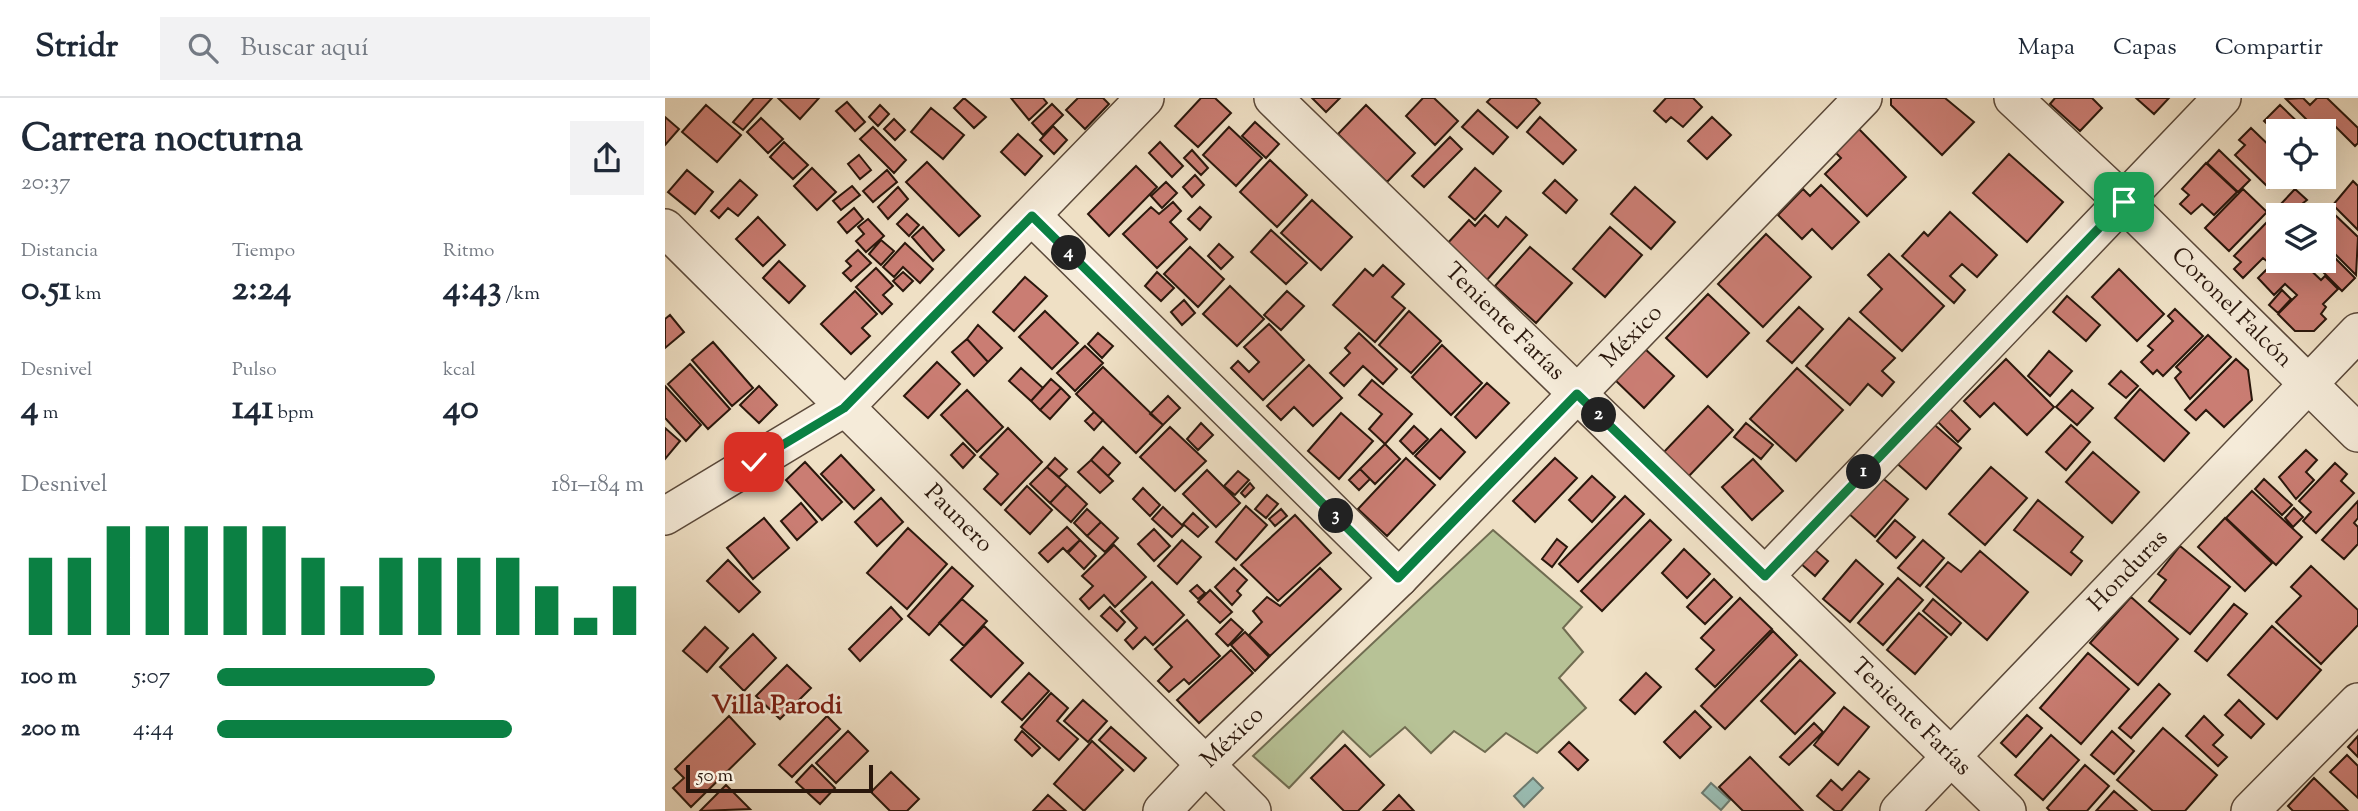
<!DOCTYPE html>
<html lang="es">
<meta charset="utf-8">
<style>
body{margin:0;font-family:"Sorts Mill Goudy",serif;background:#f2f2f3;color:#1f2937;height:100vh;display:flex;flex-direction:column;font-size:26px;white-space:nowrap}
*{box-sizing:border-box;margin:0}
p{font-size:23px;color:#747a83}
.icon{flex:none;width:38px;height:38px;fill:none;stroke:currentColor;stroke-width:2;stroke-linecap:round;stroke-linejoin:round}
.map{position:relative;flex:1;overflow:hidden}
.sheet{display:flex;flex-direction:column;background:#fff;width:665px}
.sheet>*{flex:none}
.tools{position:absolute;left:1601px;top:21px;display:grid;gap:14px}
.tools a{display:grid;place-items:center;width:70px;height:70px;border-radius:0px;background:#fff;box-shadow:0 7px 28px #0002;font-size:35px}
.scale{position:absolute;left:21px;bottom:18px;width:187px;box-sizing:border-box;padding-left:7px;border:4px solid #2a170c;border-top:0;font-size:19px;line-height:24px;white-space:nowrap;color:#2a170c;-webkit-text-stroke:5px #f5ebd9;paint-order:stroke}
.pin{position:absolute;display:grid;place-items:center;width:60px;height:60px;color:#fff;margin:-30px;border-radius:14px;box-shadow:0 4px 10px #0006}
.km{position:absolute;width:35px;height:35px;margin:-18px;border-radius:50%;background:#222;color:#fff;font-size:19px;line-height:35px;text-align:center}
.round{display:grid;place-items:center;flex:none;width:74px;height:74px;border-radius:0px;background:#f2f2f3}
.overview{display:flex;align-items:center;justify-content:space-between;height:119px;padding:0 21px}
h1{font-size:38px;font-weight:800;line-height:52px}
.stats{display:grid;grid-template-columns:repeat(3,1fr);gap:10px;height:119px;padding:7px 21px}
.stats div{display:grid;align-content:center}
.stats b{font-size:35px;font-weight:800}
.stats small{font-size:19px;font-weight:400}
.stats p{font-size:19px}
.chart{height:196px;padding:14px 21px}
.chart p{display:flex;justify-content:space-between}
.chart svg{width:100%;height:126px;margin-top:7px;stroke:#0b8043;stroke-width:6}
ul{padding:0 21px;list-style:none;font-size:23px}
li{display:grid;grid-template-columns:112px 84px 1fr;align-items:center;height:52px}
li i{height:18px;border-radius:9px;background:#0b8043}
header{display:flex;align-items:center;gap:42px;box-sizing:border-box;height:98px;padding:0 35px;background:#fff;border-bottom:2px solid #e0e1e3}
header strong{font-size:33px}
nav{display:flex;gap:38px;margin-inline-start:auto;font-size:24px}
.search{width:490px;height:63px;background:#f2f2f3;display:flex;align-items:center;gap:18px;box-sizing:border-box;padding:0 24px;border-radius:0px;color:#747a83;font-size:26px}
main{display:flex;flex:1;min-height:0}
.map>svg:first-child{display:block}
.green{fill:#b7c296;stroke:#706c51;stroke-width:2}
.water{fill:#9abdb3;stroke:#6d7b70;stroke-width:2}
.building{fill:#ca7d73;stroke:#2a170c;stroke-width:2}
.lines{fill:none;stroke-linecap:round;stroke-linejoin:round}
.minor-casing{stroke:#5b493a;stroke-width:40}
.minor{stroke:#f5ebd9;stroke-width:37}
.route-casing{stroke:#fff;stroke-width:14}
.route{stroke:#0b8043;stroke-width:9}
.labels{text-anchor:middle;dominant-baseline:central;stroke-width:5;stroke-linejoin:round;paint-order:stroke}
.street-label{font-size:24px;fill:#2a170c;stroke:#f5ebd9}
.neighbourhood-label{font-size:26px;font-weight:bold;fill:#7a1f14;stroke:#f5ebd9}
</style>
<header>
<strong>Stridr</strong>
<div class="search"><svg class="icon" aria-label="search" viewBox="0 0 24 24"><circle cx="10" cy="10" r="6"/><path d="M15 15l6 6"/></svg>Buscar aquí</div>
<nav><a>Mapa</a><a>Capas</a><a>Compartir</a></nav>
</header>
<main>
<section class="sheet">
<div class="overview"><div><h1>Carrera nocturna</h1><p>20:37</p></div><a class="round"><svg class="icon" aria-label="share" viewBox="0 0 24 24"><path d="M12 15V3M7 8l5-5 5 5M5 13v7h14v-7"/></svg></a></div>
<div class="stats">
<div><p>Distancia</p><b>0.51<small> km</small></b></div>
<div><p>Tiempo</p><b>2:24</b></div>
<div><p>Ritmo</p><b>4:43<small> /km</small></b></div>
</div>
<div class="stats">
<div><p>Desnivel</p><b>4<small> m</small></b></div>
<div><p>Pulso</p><b>141<small> bpm</small></b></div>
<div><p>kcal</p><b>40</b></div>
</div>
<div class="chart"><p><span>Desnivel</span>181–184 m</p>
<svg viewBox="0 0 160 44" preserveAspectRatio="none"><path d="M5 44V17M15 44V17M25 44V6M35 44V6M45 44V6M55 44V6M65 44V6M75 44V17M85 44V27M95 44V17M105 44V17M115 44V17M125 44V17M135 44V27M145 44V38M155 44V27"/></svg>
</div>
<ul>
<li><b>100 m</b>5:07<i style="width:51%"></i></li>
<li><b>200 m</b>4:44<i style="width:69%"></i></li>
</ul>
</section>
<div class="map">
<svg width="1693" height="713" viewBox="0 0 1693 713">
<rect width="100%" height="100%" fill="#efe0c5"/>
<filter id="stains"><feTurbulence type="fractalNoise" baseFrequency=".00286" numOctaves="4"/><feColorMatrix values="0 0 0 0 .2 0 0 0 0 .09 0 0 0 0 .02 0 0 0 .5 -.17"/></filter>
<radialGradient id="worn" r=".72"><stop offset=".6" stop-color="#630" stop-opacity="0"/><stop offset="1" stop-color="#630" stop-opacity=".3"/></radialGradient>
<path class="green" d="M828,432L917,509L898,530L918,554L894,580L921,610L872,655L841,635L820,654L789,633L766,655L740,629L705,659L678,633L624,690L588,658Z"/>
<path class="water" d="M868,680L878,690L859,709L849,698Z
M1046,685L1065,702L1056,712L1037,695Z"/>
<path class="building" d="M89,0H107L78,32L68,24Z
M113,0H154L135,21Z
M299,0L321,19L309,30L289,10Z
M346,0H378L382,5L364,22Z
M413,0H438L444,6L420,31L401,12Z
M536,0H550L566,15L533,49L510,28Z
M647,0H675L661,14Z
M758,0H769L793,23L770,47L741,18Z
M826,0H870L875,5L852,30L822,4Z
M1001,0H1028L1037,9L1018,29L1006,19L1001,24L989,13Z
M1226,0H1280L1309,24L1277,57L1226,7Z
M1390,0H1427L1437,10L1415,33L1385,6Z
M1471,0H1504L1489,16Z
M1638,0L1645,7L1652,0H1662L1693,30V45L1690,48L1667,25L1658,33H1653L1621,1Z
M182,4L200,24L190,33L171,13Z
M387,6L398,17L378,37L367,25Z
M41,7L76,37L52,64L17,34Z
M215,7L224,16L213,28L204,19Z
M701,7L750,55L722,84L673,36Z
M1615,7L1642,33H1614V55L1603,45L1613,36L1599,23Z
M266,10L299,37L278,61L246,34Z
M813,12L843,39L828,56L797,29Z
M0,19L14,31L0,47Z
M875,19L911,52L898,66L862,34Z
M1047,19L1066,37L1042,61L1023,43Z
M96,20L118,41L103,55L82,34Z
M229,21L240,32L230,42L219,31Z
M590,24L614,46L601,60L577,38Z
M388,28L402,42L389,56L375,42Z
M1191,28L1241,79L1202,118L1160,76L1176,60L1167,51Z
M208,29L241,62L229,75L195,41Z
M564,29L597,60L571,88L538,57Z
M1586,30L1614,57L1615,79L1604,90L1570,57L1580,47L1574,42Z
M353,36L377,58L360,77L336,54Z
M785,39L797,51L759,89L747,78Z
M119,44L143,67L128,81L105,59Z
M495,44L518,68L507,79L484,55Z
M527,52L543,70L536,77L519,60Z
M1554,52L1585,82L1573,94L1542,65Z
M1344,56L1398,104L1362,144L1308,95Z
M194,57L206,72L195,81L183,66Z
M605,62L642,97L612,129L575,94Z
M262,64L315,118L294,138L241,84Z
M1541,65L1572,94L1549,117L1537,106L1526,116L1515,106L1524,97L1517,91Z
M471,68L492,89L444,138L423,116Z
M147,70L171,94L152,112L129,88Z
M810,70L836,93L810,122L784,99Z
M22,72L48,94L30,116L3,94Z
M222,72L232,84L208,104L198,93Z
M530,77L539,87L527,99L518,89Z
M75,82L92,97L73,118L63,110L54,120L46,113Z
M890,82L912,102L901,115L878,95Z
M1688,83L1693,88V132L1668,107Z
M501,84L512,95L497,110L486,98Z
M1156,87L1194,124L1167,151L1147,131L1137,141L1113,117L1138,91L1145,98Z
M187,88L195,97L176,112L168,103Z
M233,89L243,101L223,121L213,109Z
M970,89L1010,124L986,151L946,116Z
M1578,91L1602,114L1564,153L1540,130Z
M1630,91L1642,102L1623,117L1614,108Z
M647,102L687,139L656,172L616,135Z
M508,104L516,113L505,124L522,141L492,170L458,136L486,109L494,116Z
M535,109L546,119L535,132L523,121Z
M189,110L198,121L182,135L173,124Z
M1666,113L1693,139L1691,177L1659,145V120Z
M1285,114L1332,157L1312,179L1297,166L1285,178L1300,192L1289,205L1237,158L1259,134L1263,138Z
M242,116L254,127L244,138L232,126Z
M820,117L833,129L841,119L862,137L821,183L781,147L804,122L810,128Z
M93,119L120,147L98,168L71,141Z
M203,121L219,138L201,154L191,143L199,136L193,129Z
M1603,123L1614,133V155L1604,165L1598,160L1578,180L1569,171L1576,164L1569,158Z
M258,129L279,152L268,163L247,139Z
M945,129L977,157L940,199L908,171Z
M606,132L642,165L621,186L586,154Z
M1101,136L1146,179L1098,229L1053,186Z
M216,142L229,153L216,167L204,156Z
M240,145L268,171L255,185L238,169L229,179L218,169Z
M554,146L568,159L556,171L543,158Z
M525,149L559,181L533,209L499,176Z
M865,149L907,185L871,225L830,188Z
M1659,150L1668,159L1656,171L1648,163H1659Z
M193,152L206,165L186,183L178,175L186,168L181,163Z
M1224,156L1279,208L1237,253L1195,214L1217,191L1203,177Z
M1614,159V163H1636L1656,182L1660,178L1673,191L1658,206L1661,209L1656,216L1661,221L1649,233H1630L1613,216L1632,197L1620,186L1609,197L1593,180Z
M1670,160L1690,180L1677,193L1657,173Z
M114,163L140,188L124,205L98,180Z
M718,167L739,186L727,199L740,210L710,244L668,207L700,171L708,178Z
M211,170L228,188L218,197L227,206L217,216L191,189Z
M1454,171L1499,216L1472,243L1427,199Z
M238,174L248,183L238,193L228,183Z
M492,174L509,190L496,203L480,188Z
M360,179L382,198L349,233L328,214Z
M565,188L599,221L572,248L538,216Z
M1617,192L1626,201L1613,215L1604,207Z
M190,193L212,216L197,230L205,238L186,256L156,226Z
M622,193L639,208L616,232L599,217Z
M1043,196L1084,235L1042,279L1001,240Z
M1402,198L1435,227L1421,243L1388,214Z
M519,202L530,215L517,227L506,214Z
M1134,209L1158,231L1127,265L1102,243Z
M1510,211L1538,238L1498,278L1492,272L1488,276L1476,264L1488,252L1483,248L1508,223L1503,218Z
M380,213L413,245L387,271L354,239Z
M744,213L776,243L746,275L714,247Z
M5,217L19,234L0,250V221Z
M1184,220L1230,260L1217,273L1229,284L1217,298L1203,286L1185,307L1141,268Z
M604,226L639,262L598,302L566,270L573,263L584,274L594,264L579,249Z
M313,227L337,250L323,264L302,241Z
M433,235L448,248L437,260L423,246Z
M694,235L732,271L718,286L698,268L679,288L665,275L685,255L680,250Z
M1543,237L1566,259L1525,301L1510,280L1516,274L1511,269Z
M302,241L323,264L309,278L287,254Z
M48,244L88,290L67,308L27,262Z
M777,247L817,285L786,317L747,279Z
M420,248L438,265L410,293L392,275Z
M978,249L1009,278L979,310L948,280Z
M1384,253L1407,273L1385,298L1363,278Z
M1341,261L1389,309L1362,337L1329,305L1315,319L1299,303Z
M1571,261L1583,272L1587,302L1559,329L1541,312L1531,322L1520,312Z
M272,264L295,286L263,320L239,298Z
M25,266L65,311L43,331L3,286Z
M644,267L677,300L648,328L629,309L616,322L602,308Z
M438,269L498,327L471,355L411,296Z
M356,270L378,290L366,303L344,283Z
M1132,270L1178,312L1131,363L1085,321Z
M1456,273L1473,288L1461,300L1444,286Z
M386,281L396,290L375,312L366,303Z
M707,282L747,316L720,346L704,331L717,316L694,297Z
M822,285L844,305L811,340L790,319Z
M0,288L36,327L21,343L0,320Z
M94,288L112,307L94,325L75,307Z
M396,290L405,299L385,321L375,312Z
M1475,291L1524,335L1499,363L1450,320Z
M302,292L338,329L312,354L276,317Z
M1407,292L1428,310L1412,327L1391,309Z
M503,298L515,310L498,327L485,316Z
M1043,308L1068,332L1023,379L998,355Z
M1284,310L1305,331L1293,344L1272,323Z
M429,314L438,322L429,332L420,323Z
M676,315L708,343L674,381L643,353Z
M1264,322L1296,350L1261,391L1228,362Z
M536,325L548,337L533,352L522,341Z
M1081,325L1108,347L1096,361L1069,339Z
M1406,327L1425,344L1401,372L1381,354Z
M749,328L763,341L748,356L735,343Z
M505,329L541,363L510,393L475,359Z
M0,330L15,343L0,361Z
M343,330L377,364L336,407L319,391L333,376L315,359Z
M776,331L800,354L775,381L750,358Z
M298,345L310,357L298,370L286,357Z
M720,346L735,361L710,386L695,371Z
M438,349L455,365L443,378L426,362Z
M1641,352L1652,362L1641,374L1649,382L1631,401L1614,379Z
M1428,354L1474,394L1447,425L1401,384Z
M176,357L209,392L189,411L156,376Z
M390,360L402,371L394,379L382,369Z
M741,360L770,387L722,438L693,411Z
M890,360L912,380L870,424L848,403Z
M1088,361L1118,393L1087,422L1057,389Z
M426,362L448,383L435,395L413,374Z
M140,364L177,404L157,422L121,382Z
M1670,365L1682,376L1676,383L1689,395L1651,435L1638,423L1646,414L1634,403Z
M382,369L402,387L385,405L365,386Z
M1326,369L1362,400L1320,447L1284,416Z
M695,371L705,381L694,392L684,382Z
M542,372L575,405L551,429L518,396Z
M573,373L584,382L570,397L559,388Z
M927,378L950,399L927,424L904,402Z
M1215,378L1243,401L1210,439L1183,415Z
M1599,381L1627,407L1617,417L1590,391Z
M585,385L589,390L580,399L576,395Z
M402,387L422,406L406,424L385,405Z
M362,388L387,412L365,436L340,412Z
M478,390L495,407L485,418L468,401Z
M1587,393L1637,439L1611,467L1561,420Z
M602,397L613,406L601,420L590,411Z
M960,398L979,416L913,484L894,466Z
M216,400L238,424L212,448L190,424Z
M1373,402L1418,439L1406,454L1417,463L1406,477L1349,432Z
M1693,403V420L1689,425L1693,429V446L1679,461L1657,442Z
M136,405L152,424L132,442L116,423Z
M581,408L602,427L571,462L551,444Z
M498,409L518,428L507,439L487,421Z
M1629,410L1638,419L1628,429L1620,420Z
M422,411L436,424L422,438L409,425Z
M616,411L622,418L610,428L604,421Z
M528,415L543,429L533,439L518,426Z
M630,417L666,455L613,503L576,467Z
M99,420L124,450L88,481L62,450Z
M1560,420L1607,465L1580,493L1533,449Z
M985,422L1006,442L937,513L916,493Z
M1230,422L1250,439L1231,460L1212,443Z
M436,424L453,440L440,454L422,438Z
M402,429L415,442L402,454L398,450L383,464L374,455Z
M243,430L282,466L242,511L202,475Z
M489,431L505,448L489,463L473,446Z
M892,441L902,449L887,469L877,461Z
M415,442L431,458L419,471L403,455Z
M517,442L536,459L512,486L493,468Z
M1258,442L1279,460L1255,488L1233,470Z
M449,447L481,479L450,509L439,497L424,511L415,501L428,488L417,478Z
M1515,448L1565,489L1525,536L1484,503L1501,482L1493,476Z
M1148,450L1163,463L1150,478L1135,465Z
M1019,451L1045,476L1022,500L997,475Z
M1315,453L1363,494L1322,542L1261,489L1283,464L1296,474Z
M63,462L95,494L74,514L42,483Z
M1191,462L1218,486L1185,524L1158,501Z
M1646,468L1693,512V527L1656,566L1611,524L1636,498L1626,489Z
M287,469L308,488L264,537L243,518Z
M569,470L582,482L572,493L576,497L567,507L550,489Z
M655,470L676,491L605,558L584,537L597,524L588,513L602,499L615,508Z
M1233,480L1258,502L1218,547L1193,525Z
M1049,481L1067,499L1040,526L1022,509Z
M487,484L519,517L488,547L480,539L468,551L460,542L472,530L456,513Z
M532,487L540,495L533,501L525,493Z
M545,492L567,514L555,525L533,504Z
M1466,499L1513,541L1473,587L1425,545Z
M1075,500L1107,531L1050,589L1031,571L1049,552L1036,540Z
M297,501L322,523L299,548L274,525Z
M1268,501L1296,525L1286,537L1258,513Z
M1569,506L1582,516L1542,563L1530,553Z
M226,509L237,521L195,563L184,551Z
M445,509L460,524L452,533L436,518Z
M1254,515L1282,539L1250,576L1222,552Z
M566,521L578,532L563,548L551,536Z
M522,522L555,558L524,586L519,581L504,594L493,583L507,569L490,551Z
M319,528L358,565L326,599L286,562Z
M1607,528L1656,572L1612,621L1563,577Z
M40,529L63,550L42,574L18,553Z
M1108,533L1132,557L1060,631L1036,608Z
M580,534L604,559L590,573L566,547Z
M88,536L111,560L79,593L55,569Z
M566,552L588,575L534,625L512,602Z
M1423,555L1464,591L1416,646L1375,610Z
M1135,562L1170,595L1130,636L1096,603Z
M122,567L146,590L115,621L91,598Z
M364,575L384,593L357,622L337,604Z
M981,575L996,589L970,616L955,602Z
M1494,586L1505,596L1466,640L1454,630Z
M386,595L403,610L392,623L413,641L394,662L356,629Z
M418,602L442,623L423,644L399,623Z
M1574,602L1599,626L1586,640L1560,617Z
M1179,609L1204,629L1173,667L1149,647Z
M1030,613L1046,629L1015,660L999,644Z
M1362,617L1377,630L1351,659L1336,645Z
M64,618L90,646L26,709L8,690L19,680L10,671Z
M162,618L175,631L127,679L114,667Z
M1539,618L1558,637L1548,647L1562,659L1553,668L1521,638Z
M1149,625L1158,634L1124,667L1115,659Z
M446,629L481,660L469,673L434,642Z
M1498,630L1552,677L1520,713H1488L1452,682Z
M183,633L203,653L171,685L151,665Z
M357,633L375,650L367,658L350,642Z
M1447,633L1469,653L1449,676L1426,657Z
M1386,637L1414,662L1378,702L1350,677Z
M1693,638V659L1683,649Z
M427,643L458,672L419,713L389,686Z
M904,644L923,662L913,672L894,654Z
M680,647L719,687L693,713H679L646,680Z
M1682,657L1693,668V700L1665,674Z
M1085,659L1138,713H1078L1054,689Z
M147,667L170,690L155,706L131,684Z
M1420,667L1444,688L1422,713H1385L1382,710Z
M1194,673L1204,681L1176,713H1170L1152,698L1166,682L1177,692Z
M226,674L254,701L242,713H225L206,694Z
M1649,680L1683,713H1628L1623,708Z
M61,687L85,711L35,713Z
M1449,693L1472,713H1431Z
M383,697L401,713H368Z
M734,697L749,713H718Z"/>
<g class="lines">
<defs>
<g id="minor">
<path id="s1" d="M608,0L1342,713"/>
<path id="s2" d="M1348,0L1459,104L1693,335"/>
<path d="M367,118L734,480"/>
<path id="s3" d="M0,130L587,713"/>
<path d="M0,418L179,310L480,0"/>
<path d="M1100,478L1557,0"/>
<path id="s4" d="M497,713L541,666L734,480L1198,0"/>
<path id="s5" d="M1234,713L1693,234"/>
<path d="M1585,713L1693,604"/>
</g>
</defs>
<use href="#minor" class="minor-casing"/>
<use href="#minor" class="minor"/>
</g>
<g class="lines">
<defs>
<path id="route" d="M89,364L179,310L367,118L733,480L912,296L1100,478L1459,104"/>
</defs>
<use href="#route" class="route-casing"/>
<use href="#route" class="route"/>
</g>
<g class="labels">
<g class="street-label">
<text stroke="none"><textPath href="#s2" startOffset="303">Coronel Falcón</textPath></text>
<text stroke="none"><textPath href="#s1" startOffset="322">Teniente Farías</textPath></text>
<text stroke="none"><textPath href="#s4" startOffset="668">México</textPath></text>
<text stroke="none"><textPath href="#s3" startOffset="413">Paunero</textPath></text>
<text stroke="none"><textPath href="#s5" startOffset="332">Honduras</textPath></text>
<text stroke="none"><textPath href="#s1" startOffset="889">Teniente Farías</textPath></text>
<text stroke="none"><textPath href="#s4" startOffset="102">México</textPath></text>
</g>
<g class="neighbourhood-label">
<text x="112" y="608">Villa Parodi</text>
</g>
</g>
<rect width="100%" height="100%" filter="url(#stains)"/>
<rect width="100%" height="100%" fill="url(#worn)"/>
</svg>
<div class="tools">
<a><svg class="icon" aria-label="locate" viewBox="0 0 24 24"><circle cx="12" cy="12" r="6"/><path d="M12 2v4M12 18v4M2 12h4M18 12h4"/></svg></a>
<a><svg class="icon" aria-label="layers" viewBox="0 0 24 24"><path d="M12 4l9 5-9 5-9-5zM3 14l9 5 9-5"/></svg></a>
</div>
<div class="scale">50 m</div>
<div class="pin" style="left:1459px;top:104px;background:#1e9e55"><svg class="icon" aria-label="arrive" viewBox="0 0 24 24"><path d="M6 21V4h12l-3 4 3 4H6"/></svg></div>
<div class="pin" style="left:89px;top:364px;background:#d93025"><svg class="icon" aria-label="check" viewBox="0 0 24 24"><path d="M5 12l5 5 9-10"/></svg></div>
<b class="km" style="left:1199px;top:374px">1</b>
<b class="km" style="left:934px;top:317px">2</b>
<b class="km" style="left:671px;top:418px">3</b>
<b class="km" style="left:404px;top:155px">4</b>
</div>
</main>
